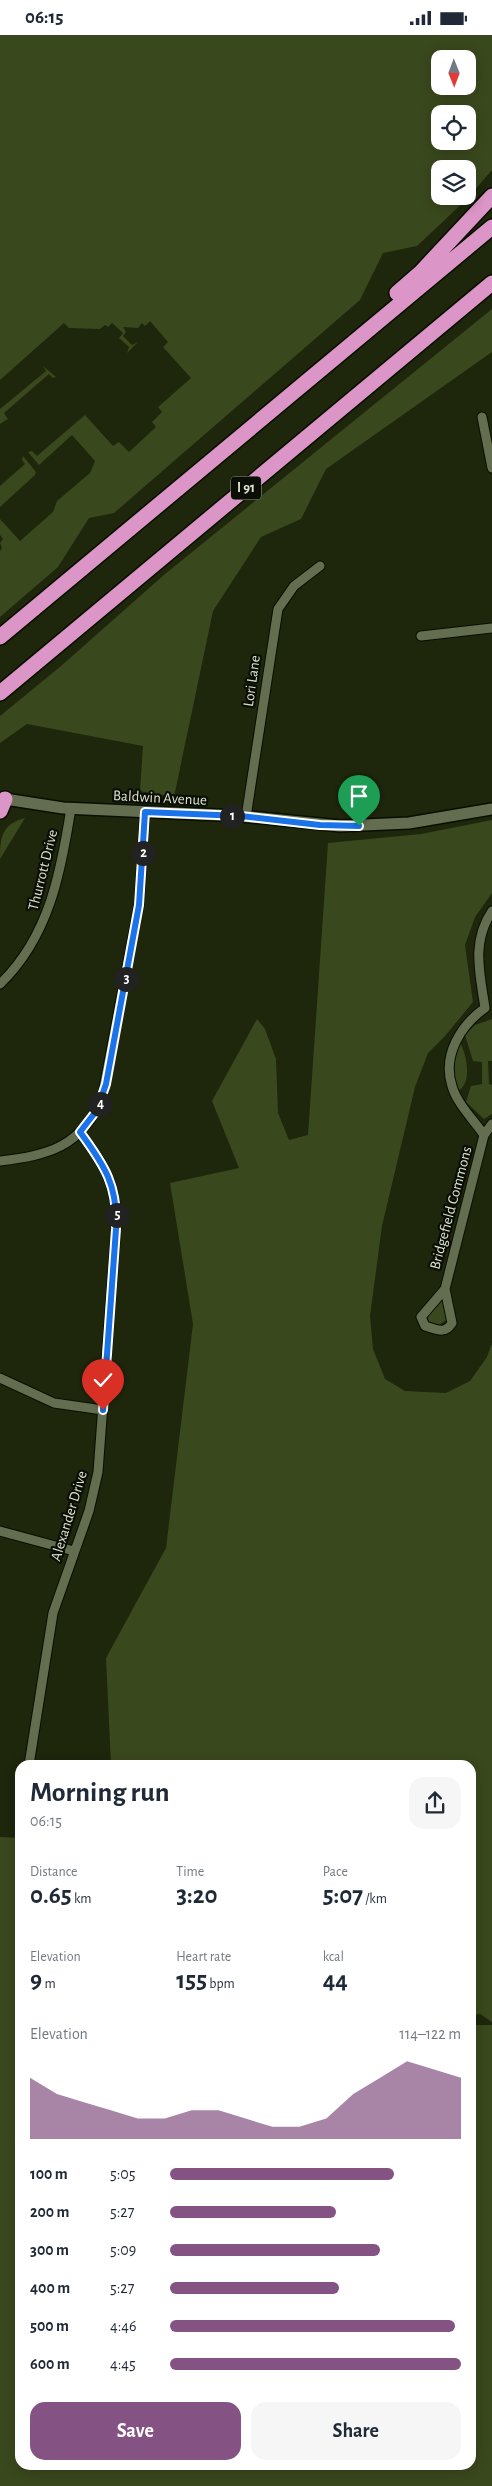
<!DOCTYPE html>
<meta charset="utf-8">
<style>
body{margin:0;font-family:"Alegreya Sans",sans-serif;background:#f6f6f7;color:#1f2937;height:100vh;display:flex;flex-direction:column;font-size:19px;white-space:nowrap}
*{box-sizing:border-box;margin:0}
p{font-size:16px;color:#747a83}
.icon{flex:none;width:28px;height:28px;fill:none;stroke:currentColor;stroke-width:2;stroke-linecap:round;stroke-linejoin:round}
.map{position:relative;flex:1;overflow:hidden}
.sheet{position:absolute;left:15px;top:1725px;width:461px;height:710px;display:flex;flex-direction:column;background:#fff;border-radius:15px;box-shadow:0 2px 12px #0003}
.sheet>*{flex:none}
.needle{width:32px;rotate:179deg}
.controls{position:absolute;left:431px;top:15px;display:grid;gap:10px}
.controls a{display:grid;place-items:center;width:45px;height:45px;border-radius:10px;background:#fff;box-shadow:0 2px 12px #0003;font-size:25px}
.pin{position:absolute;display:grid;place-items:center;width:42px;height:42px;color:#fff;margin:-51px -21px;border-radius:50% 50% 50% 0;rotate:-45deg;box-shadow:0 0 5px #0007}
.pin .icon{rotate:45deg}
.km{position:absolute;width:25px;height:25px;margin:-12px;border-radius:50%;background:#222;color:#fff;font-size:14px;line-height:25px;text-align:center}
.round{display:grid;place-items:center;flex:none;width:52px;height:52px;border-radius:15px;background:#f6f6f7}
.summary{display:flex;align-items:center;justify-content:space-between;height:85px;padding:0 15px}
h1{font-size:28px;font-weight:600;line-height:38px}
.figures{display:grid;grid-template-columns:repeat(3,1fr);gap:8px;height:85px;padding:5px 15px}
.figures div{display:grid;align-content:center}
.figures b{font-size:25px;font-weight:600}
.figures small{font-size:14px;font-weight:400}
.figures p{font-size:14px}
.chart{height:140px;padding:10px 15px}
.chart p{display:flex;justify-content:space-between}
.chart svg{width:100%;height:90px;margin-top:5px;fill:#845283;opacity:.7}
.primary-button{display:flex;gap:10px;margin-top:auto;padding:10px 15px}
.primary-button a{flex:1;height:58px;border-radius:15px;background:#845283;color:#fff;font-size:20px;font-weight:600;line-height:58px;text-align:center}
.primary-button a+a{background:#f6f6f7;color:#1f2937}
ul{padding:0 15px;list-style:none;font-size:16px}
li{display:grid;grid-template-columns:80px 60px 1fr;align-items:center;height:38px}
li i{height:12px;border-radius:6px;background:#845283}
.status{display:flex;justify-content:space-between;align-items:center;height:35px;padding:0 25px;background:#fff;direction:ltr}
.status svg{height:14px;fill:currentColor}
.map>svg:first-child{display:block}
.green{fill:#3a481d;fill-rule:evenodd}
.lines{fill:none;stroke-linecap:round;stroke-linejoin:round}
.minor-casing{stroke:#080f00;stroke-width:11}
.tertiary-casing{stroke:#080f00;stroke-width:14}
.motorway-casing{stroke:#080f00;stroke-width:18}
.minor{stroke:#636d50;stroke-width:9}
.tertiary{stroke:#636d50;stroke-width:11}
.motorway{stroke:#db95c6;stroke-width:15}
.route-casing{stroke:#fff;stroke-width:10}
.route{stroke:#1a73e8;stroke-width:6}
.labels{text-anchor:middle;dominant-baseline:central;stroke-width:4.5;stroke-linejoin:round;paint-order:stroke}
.shield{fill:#0a0e04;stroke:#9ca294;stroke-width:1}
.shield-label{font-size:14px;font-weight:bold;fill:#dbe2d1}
.street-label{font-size:15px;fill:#dbe2d1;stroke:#0a0e04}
</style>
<div class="status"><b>06:15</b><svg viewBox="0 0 49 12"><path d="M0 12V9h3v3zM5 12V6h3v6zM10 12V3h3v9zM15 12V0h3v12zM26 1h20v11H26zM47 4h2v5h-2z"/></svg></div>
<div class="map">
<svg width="492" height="2451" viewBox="0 0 492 2451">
<rect width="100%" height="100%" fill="#1e260c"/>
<path class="green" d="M0,0H492V135L468,163L417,211L383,218L360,265L114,478L89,483L58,532L0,582V516L2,513L0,508L3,504L0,500V484L20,506L53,477L57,466L90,438L95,426L72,400L39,430L28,417L32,416L37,421L85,380L113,411L119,407L129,417L156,392L152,387L162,377L158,372L191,343L163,312L168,307L150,286L145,291L142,288L138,293L123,292L126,297L123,301L132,310L138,307L127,318L129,312L119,303L123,298L112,288L108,292L105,290L100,294L69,293L64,288L0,345ZM440,24H468V51H440ZM440,79H468V106H440ZM440,134H468V161H440Z
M492,274V317L326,434L301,484L261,502L213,576L174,762L140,756L143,711L27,689L0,708V681L61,631L165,539Z
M43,331L56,342L53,343L49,339L4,378L8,384L0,389V374L46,336Z
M23,421L36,437L35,440L0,472V451L25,429L22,425Z
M25,783L0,824C0,802 2,789 25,783Z
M492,785V858L475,882L465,910L473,967L445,1001L428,1018L415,1052L382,1191L370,1281L373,1314L385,1344L405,1356L446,1358L470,1346L487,1322L492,1308V1987L480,1979L471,1980V1730H111L106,1623L166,1513L193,1289L170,1148L239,1133L212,1066L257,984L265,994L276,1024L278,1078L289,1105L308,1100L328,808L421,799Z
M492,984V1026H488L489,1049L492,1050V1079L484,1084L466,1067L471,1051L482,1049V1027L473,1026L465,1000L475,990Z
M460,1008C467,1019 472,1048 459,1055C452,1039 453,1024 460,1008Z
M442,1261L446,1285L439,1290L429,1287L427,1280Z
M0,1802L20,1803V2430H471V1990H492V2451H0Z"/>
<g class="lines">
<defs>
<path id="minor" d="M482,382L492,433
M421,601L492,593
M246,782L278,574L294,551L320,531
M0,949C49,902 61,837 71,773
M485,973C480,939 471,907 492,876
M484,1100C474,1085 457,1069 452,1051C442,1020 461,990 485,973
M0,1126C49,1120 81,1112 102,1063L139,870L145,777
M445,1254L484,1100L492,1089
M445,1254L452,1288C445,1300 436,1294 425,1291L421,1282Z
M0,1343L54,1368L103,1375
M0,1496L74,1516
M29,1730L53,1578L89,1476L98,1437L116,1194C118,1151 105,1131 80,1097"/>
<path id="tertiary" d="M5,764L63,773L241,781L340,791L409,788L492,774"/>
<path id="motorway" d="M397,258L420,238L492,161
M0,602L492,192
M0,658L492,248
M0,776L5,764"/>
</defs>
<use href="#minor" class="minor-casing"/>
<use href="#tertiary" class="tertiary-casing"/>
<use href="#motorway" class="motorway-casing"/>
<use href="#minor" class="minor"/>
<use href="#tertiary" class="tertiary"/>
<use href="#motorway" class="motorway"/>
</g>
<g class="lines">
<defs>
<path id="route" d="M103,1375L116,1194C118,1151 105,1131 80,1097L97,1075L106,1049L139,870L145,777L241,781L320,790L359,791"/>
</defs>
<use href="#route" class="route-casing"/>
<use href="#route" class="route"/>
</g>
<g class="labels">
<rect class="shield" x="231" y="441.5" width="30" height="23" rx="4"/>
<g class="shield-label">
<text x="246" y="453">I 91</text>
</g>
<g class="street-label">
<text transform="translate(252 646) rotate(-82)">Lori Lane</text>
<text transform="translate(160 763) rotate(3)">Baldwin Avenue</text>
<text transform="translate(43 835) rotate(-76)">Thurrott Drive</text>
<text transform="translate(451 1173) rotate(-75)">Bridgefield Commons</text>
<text transform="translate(69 1481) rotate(-73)">Alexander Drive</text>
</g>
</g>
</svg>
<div class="controls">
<a><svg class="needle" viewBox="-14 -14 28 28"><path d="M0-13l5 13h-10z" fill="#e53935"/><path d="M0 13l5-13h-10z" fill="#747a83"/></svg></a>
<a><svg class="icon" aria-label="locate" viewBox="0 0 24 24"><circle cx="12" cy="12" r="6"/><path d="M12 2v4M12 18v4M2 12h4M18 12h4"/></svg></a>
<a><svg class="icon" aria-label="layers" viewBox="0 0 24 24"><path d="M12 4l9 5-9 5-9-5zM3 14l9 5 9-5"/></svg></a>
</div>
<div class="pin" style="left:359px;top:791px;background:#1e9e55"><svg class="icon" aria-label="arrive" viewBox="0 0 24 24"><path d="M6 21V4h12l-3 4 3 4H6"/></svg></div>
<div class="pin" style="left:103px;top:1375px;background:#d93025"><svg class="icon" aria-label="check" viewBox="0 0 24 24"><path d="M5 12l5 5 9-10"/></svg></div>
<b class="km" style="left:232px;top:781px">1</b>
<b class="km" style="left:143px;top:818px">2</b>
<b class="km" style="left:126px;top:944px">3</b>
<b class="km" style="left:100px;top:1069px">4</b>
<b class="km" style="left:117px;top:1180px">5</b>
<section class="sheet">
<div class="summary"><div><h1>Morning run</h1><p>06:15</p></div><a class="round"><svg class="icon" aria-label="share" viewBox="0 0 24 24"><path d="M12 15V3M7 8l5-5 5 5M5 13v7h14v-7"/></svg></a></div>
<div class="figures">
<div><p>Distance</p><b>0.65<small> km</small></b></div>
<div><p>Time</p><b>3:20</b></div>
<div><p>Pace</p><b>5:07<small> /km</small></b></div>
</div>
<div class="figures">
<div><p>Elevation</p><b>9<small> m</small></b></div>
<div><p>Heart rate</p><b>155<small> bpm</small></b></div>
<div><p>kcal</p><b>44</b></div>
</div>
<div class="chart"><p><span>Elevation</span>114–122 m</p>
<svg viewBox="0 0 160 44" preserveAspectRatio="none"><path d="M0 44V14L10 22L20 26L30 30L40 34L50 34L60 30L70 30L80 34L90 38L100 38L110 34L120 22L130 14L140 6L150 10L160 14V44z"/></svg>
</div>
<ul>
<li><b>100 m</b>5:05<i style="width:77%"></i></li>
<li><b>200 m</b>5:27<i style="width:57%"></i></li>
<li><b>300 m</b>5:09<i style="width:72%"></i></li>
<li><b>400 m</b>5:27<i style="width:58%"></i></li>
<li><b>500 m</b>4:46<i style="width:98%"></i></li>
<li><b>600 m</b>4:45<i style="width:100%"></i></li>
</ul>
<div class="primary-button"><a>Save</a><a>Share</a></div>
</section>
</div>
